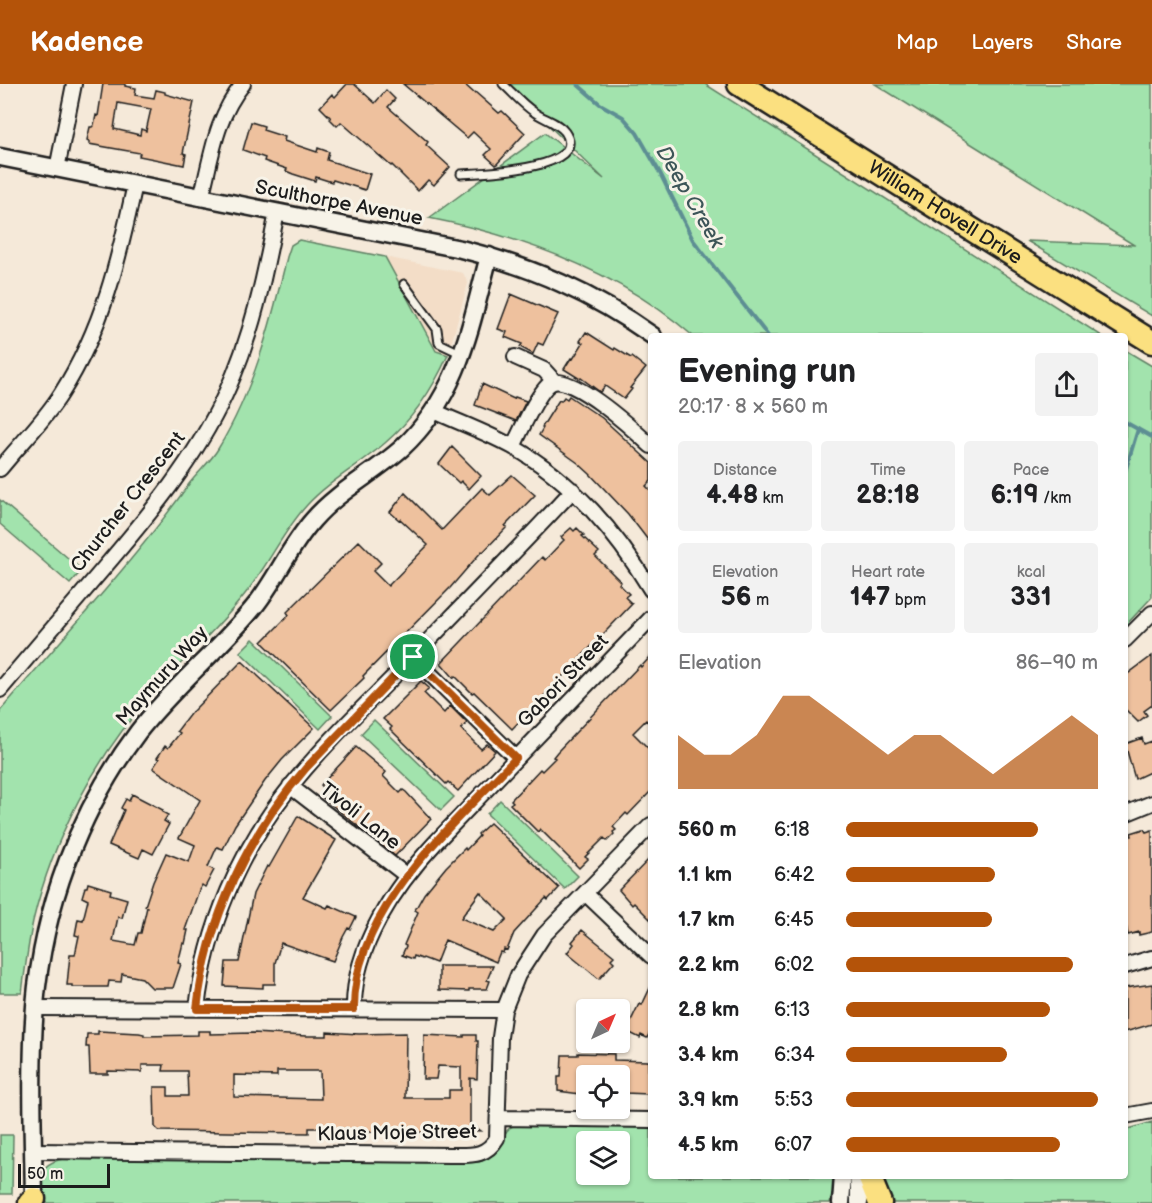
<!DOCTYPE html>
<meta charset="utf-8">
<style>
body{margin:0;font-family:"Balsamiq Sans",sans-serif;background:#f2f2f2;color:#202124;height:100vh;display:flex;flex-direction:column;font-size:22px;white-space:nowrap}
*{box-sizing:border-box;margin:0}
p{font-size:20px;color:#757577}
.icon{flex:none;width:33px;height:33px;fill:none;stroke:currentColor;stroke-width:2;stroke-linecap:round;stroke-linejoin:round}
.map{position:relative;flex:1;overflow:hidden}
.side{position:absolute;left:648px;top:249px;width:480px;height:846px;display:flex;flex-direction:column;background:#fff;border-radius:6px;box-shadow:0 2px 4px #0004}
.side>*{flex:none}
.needle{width:39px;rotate:44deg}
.fabs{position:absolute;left:576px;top:915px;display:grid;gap:12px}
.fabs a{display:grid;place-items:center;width:54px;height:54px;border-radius:6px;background:#fff;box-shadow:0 2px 4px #0004;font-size:30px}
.scale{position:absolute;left:18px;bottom:15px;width:92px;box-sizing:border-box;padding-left:6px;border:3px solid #1c1c1c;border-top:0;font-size:16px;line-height:21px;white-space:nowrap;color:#1c1c1c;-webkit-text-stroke:4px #f7f3e8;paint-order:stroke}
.pin{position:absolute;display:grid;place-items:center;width:51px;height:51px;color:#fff;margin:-26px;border:3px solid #fff;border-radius:50%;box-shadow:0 2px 6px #0007}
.round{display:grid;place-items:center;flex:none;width:63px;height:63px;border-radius:6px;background:#f2f2f2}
.summary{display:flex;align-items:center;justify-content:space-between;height:102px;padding:0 30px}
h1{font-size:33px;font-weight:600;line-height:45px}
.stats{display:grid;grid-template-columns:repeat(3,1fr);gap:9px;height:102px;padding:6px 30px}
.stats div{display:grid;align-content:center;border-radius:6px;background:#f2f2f2;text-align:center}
.stats b{font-size:26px;font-weight:600}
.stats small{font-size:16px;font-weight:400}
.stats p{font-size:16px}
.chart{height:168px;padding:12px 30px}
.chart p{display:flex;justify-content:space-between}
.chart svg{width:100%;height:108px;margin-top:6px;fill:#b45309;opacity:.7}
ul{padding:0 30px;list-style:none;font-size:20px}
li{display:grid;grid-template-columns:96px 72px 1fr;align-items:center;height:45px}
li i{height:15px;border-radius:8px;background:#b45309}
header{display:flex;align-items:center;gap:36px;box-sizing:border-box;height:84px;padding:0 30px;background:#b45309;color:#fff}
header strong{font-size:28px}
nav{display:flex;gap:33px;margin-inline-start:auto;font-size:21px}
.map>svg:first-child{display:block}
.built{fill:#f3ddc7}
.green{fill:#a2e3ad;stroke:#5f8064;stroke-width:1.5;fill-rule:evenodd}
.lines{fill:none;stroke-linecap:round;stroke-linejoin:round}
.stream{stroke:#5d8e93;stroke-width:4}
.building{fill:#eec19e;stroke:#1c1c1c;stroke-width:1.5;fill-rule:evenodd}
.service-casing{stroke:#1c1c1c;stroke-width:11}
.minor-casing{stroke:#1c1c1c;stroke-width:18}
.tertiary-casing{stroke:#1c1c1c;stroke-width:21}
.primary-casing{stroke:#1c1c1c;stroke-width:27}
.service{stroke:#f7f3e8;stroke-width:7}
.minor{stroke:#f7f3e8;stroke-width:14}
.tertiary{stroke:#f7f3e8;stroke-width:16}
.primary{stroke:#fbe080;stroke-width:22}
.route-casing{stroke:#fff;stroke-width:12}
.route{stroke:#b45309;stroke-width:8}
.labels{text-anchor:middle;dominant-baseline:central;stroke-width:6;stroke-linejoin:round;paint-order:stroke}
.street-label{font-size:20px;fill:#1c1c1c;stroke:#f7f3e8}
.water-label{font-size:21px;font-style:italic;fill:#3d5558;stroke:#f7f3e8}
</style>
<header>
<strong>Kadence</strong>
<nav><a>Map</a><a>Layers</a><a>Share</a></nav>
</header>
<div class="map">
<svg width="1152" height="1119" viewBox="0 0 1152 1119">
<rect width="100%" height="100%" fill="#f5e9d9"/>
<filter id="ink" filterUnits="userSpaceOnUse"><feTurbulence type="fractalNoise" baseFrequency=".0167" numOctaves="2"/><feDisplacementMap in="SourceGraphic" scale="12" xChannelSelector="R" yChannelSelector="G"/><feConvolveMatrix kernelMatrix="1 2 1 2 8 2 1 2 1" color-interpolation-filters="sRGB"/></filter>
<g filter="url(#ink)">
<path class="built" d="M385,173L463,189L468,199L448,271L436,267Z"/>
<path class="green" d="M506,0H705L1102,252H693C618,187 525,153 429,134L545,49L604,95Z
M875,0H1152V232L1027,157L1134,161Z
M299,156L385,173L436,267L448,271C433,305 413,335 385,359C360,381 330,396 307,421C282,448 268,482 245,510C217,546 182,576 152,610C95,674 53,754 33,837C28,861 25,885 22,909H0V627C64,552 132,480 189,400C198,388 211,377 218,365C254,306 271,239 287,173L291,161Z
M1125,266L1152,282V513L1125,542Z
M0,416L82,486L70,500L0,440Z
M253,555L332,632L320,645L240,568Z
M374,636L454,713L441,726L361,650Z
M500,716L578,792L565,805L487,730Z
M1152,1038V1119H887L881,1092H1125V1046Z
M515,1041L651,1042V1092H837L830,1119H44C39,1097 36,1080 63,1075L479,1078C507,1069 498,1047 515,1041ZM586,1058H620V1090H586Z
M0,1051H13L12,1110H0Z"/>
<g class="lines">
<path class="stream" d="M577,0L600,20L623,33L637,49L660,89L693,156L768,252
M1125,338L1152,353
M1125,388L1138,345"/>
</g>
<path class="building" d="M103,0H125V2L136,4L135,11L154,14L156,6L165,8V10L194,18L183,69L186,70L184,81L139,72L140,69L89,60V57L87,56L90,43H92L94,41L96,31L98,32ZM118,19L151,25L146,47L141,45L140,51L114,45Z
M347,0H354L375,19L386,6L395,15L388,23L428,58L426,61L450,83L434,101L428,96L418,107L392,81L391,82L341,38L337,42L330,35L331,34L320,23L332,10L335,13Z
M403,0H464L474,9L475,8L499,29L502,27L525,49L496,81L485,71L491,65L473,48L467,54Z
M251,38L264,42L263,46L285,53L284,57L317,68L318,64L329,68L327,76L370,90L365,106L333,96L332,98L316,93L315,97L293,90L286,87L287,85L264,77L265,74L243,66Z
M511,210L558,230L543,261L538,259L533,270L520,263L522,260L505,253L507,248L498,245Z
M586,248L614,266L615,264L631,274L632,273L646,284L630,304L632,305L624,315L605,302L600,308L581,294L580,295L564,285L571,274L573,275L583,259L580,257Z
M482,300L514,315L515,313L526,317L516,337L475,321Z
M569,312L602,334L651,379V397L646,402L651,407V460L628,430L590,390L578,379L539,351L543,344L542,343L559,316L561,317L564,313L567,315Z
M452,363L481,392L469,405L461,397L459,399L439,380Z
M512,391L535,411L505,442L507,443L483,468L482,467L450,504L363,592L364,594L331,626L262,558L289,531L287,528L359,457L381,479L373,487L388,502L428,461L400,435L399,436L390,428L405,409L442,446L482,404L490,411Z
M571,444L574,447L577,444L584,451L582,452L599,468L595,472L621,498L619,500L629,510L625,513L632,520L512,645L474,608L472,609L455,592L454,594L441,579L542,473L545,476L562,458L564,456L561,453Z
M651,572V641L646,636L633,649L651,667V707L628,731L626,729L613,743L616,746L613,748L614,750L607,757L604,754L585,773L588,775L579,784L540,745L538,748L510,720L513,718L511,716L540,685L542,687L555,674L553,673L557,668L640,581L641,583Z
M1152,572V621L1144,627L1147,631L1138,638L1125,625V592Z
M242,577L314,644L282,676L265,697L235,741L223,765L217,763L208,783L214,786L205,803L202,801L199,806L185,846H188L185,860L183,859L178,879L181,880L173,904H152L142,894L122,890L121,898L109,897L108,903H72V901H67L70,871H75L79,852L75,851L78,835L83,836L88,816L82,813L85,803H87L88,799L111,806L110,810L127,815L122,834L118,833L113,857L135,861L138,849H141L147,823L145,822L153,798L166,769L189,778L195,761L179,754L200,716L153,684L159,675L157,674L165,662L168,664L180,649L177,647L190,630Z
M421,597L429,604L424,609L444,629L450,622L467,639L461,645L481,665L487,660L495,667L458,707L448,698L446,700L390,645L392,643L383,635Z
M1142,654L1144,660L1152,657V687L1135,695L1125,660Z
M356,663L386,688L383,692L400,709L403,706L406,708L431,735L395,772L323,714L328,709L321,701Z
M132,710L163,726L162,728L168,731L164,737L169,740L153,770L143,765L139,774L109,761L124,726L121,724L126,715L129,717Z
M298,732L336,756L303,813L327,824L329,821L356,833L350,845L348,844L343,853L333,877L281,859L275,879V900H263V904L224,902L226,878H239L253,810L267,782L269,783Z
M490,739L559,804L548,816L546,814L514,849L507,866L504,865L503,869L500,868L496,878L445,856L436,879L423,874L422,875L414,872L413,875L402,871L406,862L404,861L418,828L415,826L424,810L446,783L465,764L466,766L479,752L478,750ZM480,808L507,835L494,848L461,834Z
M1144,745L1146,748L1152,746V848L1139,851V848L1128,851L1125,836V753L1132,752L1131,749Z
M651,773V836L634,819L632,821L619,806Z
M582,846L614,872L611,875L614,878L599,895L567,869L574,860L572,858Z
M439,882H493L487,896L490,897L487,905H469V907L439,906Z
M1152,900V940L1125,948V904Z
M651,902V946L647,954L641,951L640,954L626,947L639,920L642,921Z
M98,947L139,949L144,950V952L198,951V947H210V950L253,949L306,952H327V948L359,950L406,949L405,1014H449V1006H461V983L438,982L436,995H423L424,951L464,953V951H476V957H478L477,995L470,994V1039L481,1047L437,1045L436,1049L374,1046V1048H359V1046L329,1044H309V1049L159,1047L155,1043L154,1003H168V1012H188L187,987H163L164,981H142V988L108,987V990H90L89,963H86L87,950H98ZM277,987H320L321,1015L234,1013V991L277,992Z
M578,969L614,970V976L648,977L649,1010L625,1009V992H580V1010L558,1007V993H561L562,971H578Z"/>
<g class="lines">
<defs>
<path id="service" d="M461,90C480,89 591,86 565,48C558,38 543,35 534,28C522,20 513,9 503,0
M404,200L437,245L439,259L460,269"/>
<path id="minor" d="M57,85L74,0
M201,114C212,72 215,35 243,0
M515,273L544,286L554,297
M434,327C460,339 488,349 513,363C573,397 616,448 651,506
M513,363C520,348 539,306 551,299C571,288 636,348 651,362
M0,385C20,360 44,337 61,310C103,244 119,175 135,100
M1125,556L1152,529
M413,573L516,674
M0,606C34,566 69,525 103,485C149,431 195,376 225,311C252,254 265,190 277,128
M290,702L407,792
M1125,730L1152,719
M585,809L651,872
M1125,882L1152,874
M35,924L504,926
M197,925C206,844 240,765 291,702C326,658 367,620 406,580C462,522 518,465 573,406
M354,925C353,863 395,802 436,758L651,534
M1125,1032L1152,1027
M498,1034L651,1036
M33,1067L451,1071C471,1071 486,1073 497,1054L500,953L504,926L518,891L544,851L651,741"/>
<path id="tertiary" d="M0,73L461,165C533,183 592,209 653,252
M34,1115C33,1051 30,986 35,922C43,823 79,727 138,648C173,603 218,567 254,523C276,496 289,463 313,436C338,407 373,390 402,364C459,311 470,243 489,172
M841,1119L843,1092
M859,1119V1092"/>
<g id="primary">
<path id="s1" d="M739,0L1152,258"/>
<path d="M869,1092L880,1119"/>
<path d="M30,1119L34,1115"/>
</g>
</defs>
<use href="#service" class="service-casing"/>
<use href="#minor" class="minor-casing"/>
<use href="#tertiary" class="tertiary-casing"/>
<use href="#primary" class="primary-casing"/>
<use href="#service" class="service"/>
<use href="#minor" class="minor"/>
<use href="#tertiary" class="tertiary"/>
<use href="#primary" class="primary"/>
</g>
</g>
<g class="lines" filter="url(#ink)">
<defs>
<path id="route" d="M413,573L516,674C453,741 353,825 354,925H197C207,835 248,751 306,684Z"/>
</defs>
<use href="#route" class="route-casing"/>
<use href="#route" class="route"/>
</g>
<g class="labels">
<g class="street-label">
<text transform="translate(339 119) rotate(11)">Sculthorpe Avenue</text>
<text stroke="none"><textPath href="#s1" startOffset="243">William Hovell Drive</textPath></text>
<text transform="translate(128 418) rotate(-52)">Churcher Crescent</text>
<text transform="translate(162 592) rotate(-48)">Maymuru Way</text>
<text transform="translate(563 597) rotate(-46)">Gabori Street</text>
<text transform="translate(360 732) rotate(38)">Tivoli Lane</text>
<text transform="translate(397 1049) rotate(-1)">Klaus Moje Street</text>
</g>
<g class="water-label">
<text transform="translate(690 113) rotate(60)">Deep Creek</text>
</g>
</g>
</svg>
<div class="fabs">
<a><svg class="needle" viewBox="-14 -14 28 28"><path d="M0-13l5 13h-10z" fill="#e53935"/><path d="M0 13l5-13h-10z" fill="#757577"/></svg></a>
<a><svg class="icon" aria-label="locate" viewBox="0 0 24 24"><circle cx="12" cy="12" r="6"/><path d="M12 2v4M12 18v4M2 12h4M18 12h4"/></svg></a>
<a><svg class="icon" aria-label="layers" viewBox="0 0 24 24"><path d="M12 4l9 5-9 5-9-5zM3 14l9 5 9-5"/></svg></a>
</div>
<div class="scale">50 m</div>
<div class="pin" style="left:413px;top:573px;background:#1e9e55"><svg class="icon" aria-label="arrive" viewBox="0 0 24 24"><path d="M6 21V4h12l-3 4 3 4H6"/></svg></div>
<section class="side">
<div class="summary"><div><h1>Evening run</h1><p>20:17 · 8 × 560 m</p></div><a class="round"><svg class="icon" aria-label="share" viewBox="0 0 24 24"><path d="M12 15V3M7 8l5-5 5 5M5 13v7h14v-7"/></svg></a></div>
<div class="stats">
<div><p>Distance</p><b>4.48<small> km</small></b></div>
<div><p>Time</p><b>28:18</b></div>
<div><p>Pace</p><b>6:19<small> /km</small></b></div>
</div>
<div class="stats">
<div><p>Elevation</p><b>56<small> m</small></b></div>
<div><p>Heart rate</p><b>147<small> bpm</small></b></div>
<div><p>kcal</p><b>331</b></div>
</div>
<div class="chart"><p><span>Elevation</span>86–90 m</p>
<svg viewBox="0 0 160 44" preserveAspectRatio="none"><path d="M0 44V22L10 30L20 30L30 22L40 6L50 6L60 14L70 22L80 30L90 22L100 22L110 30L120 38L130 30L140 22L150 14L160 22V44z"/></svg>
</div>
<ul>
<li><b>560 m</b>6:18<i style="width:76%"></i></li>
<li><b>1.1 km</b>6:42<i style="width:59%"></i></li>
<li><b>1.7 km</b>6:45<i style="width:58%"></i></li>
<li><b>2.2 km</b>6:02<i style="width:90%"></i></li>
<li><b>2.8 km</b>6:13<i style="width:81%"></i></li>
<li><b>3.4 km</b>6:34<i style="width:64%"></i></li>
<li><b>3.9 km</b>5:53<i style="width:100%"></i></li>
<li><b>4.5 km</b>6:07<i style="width:85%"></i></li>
</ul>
</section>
</div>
